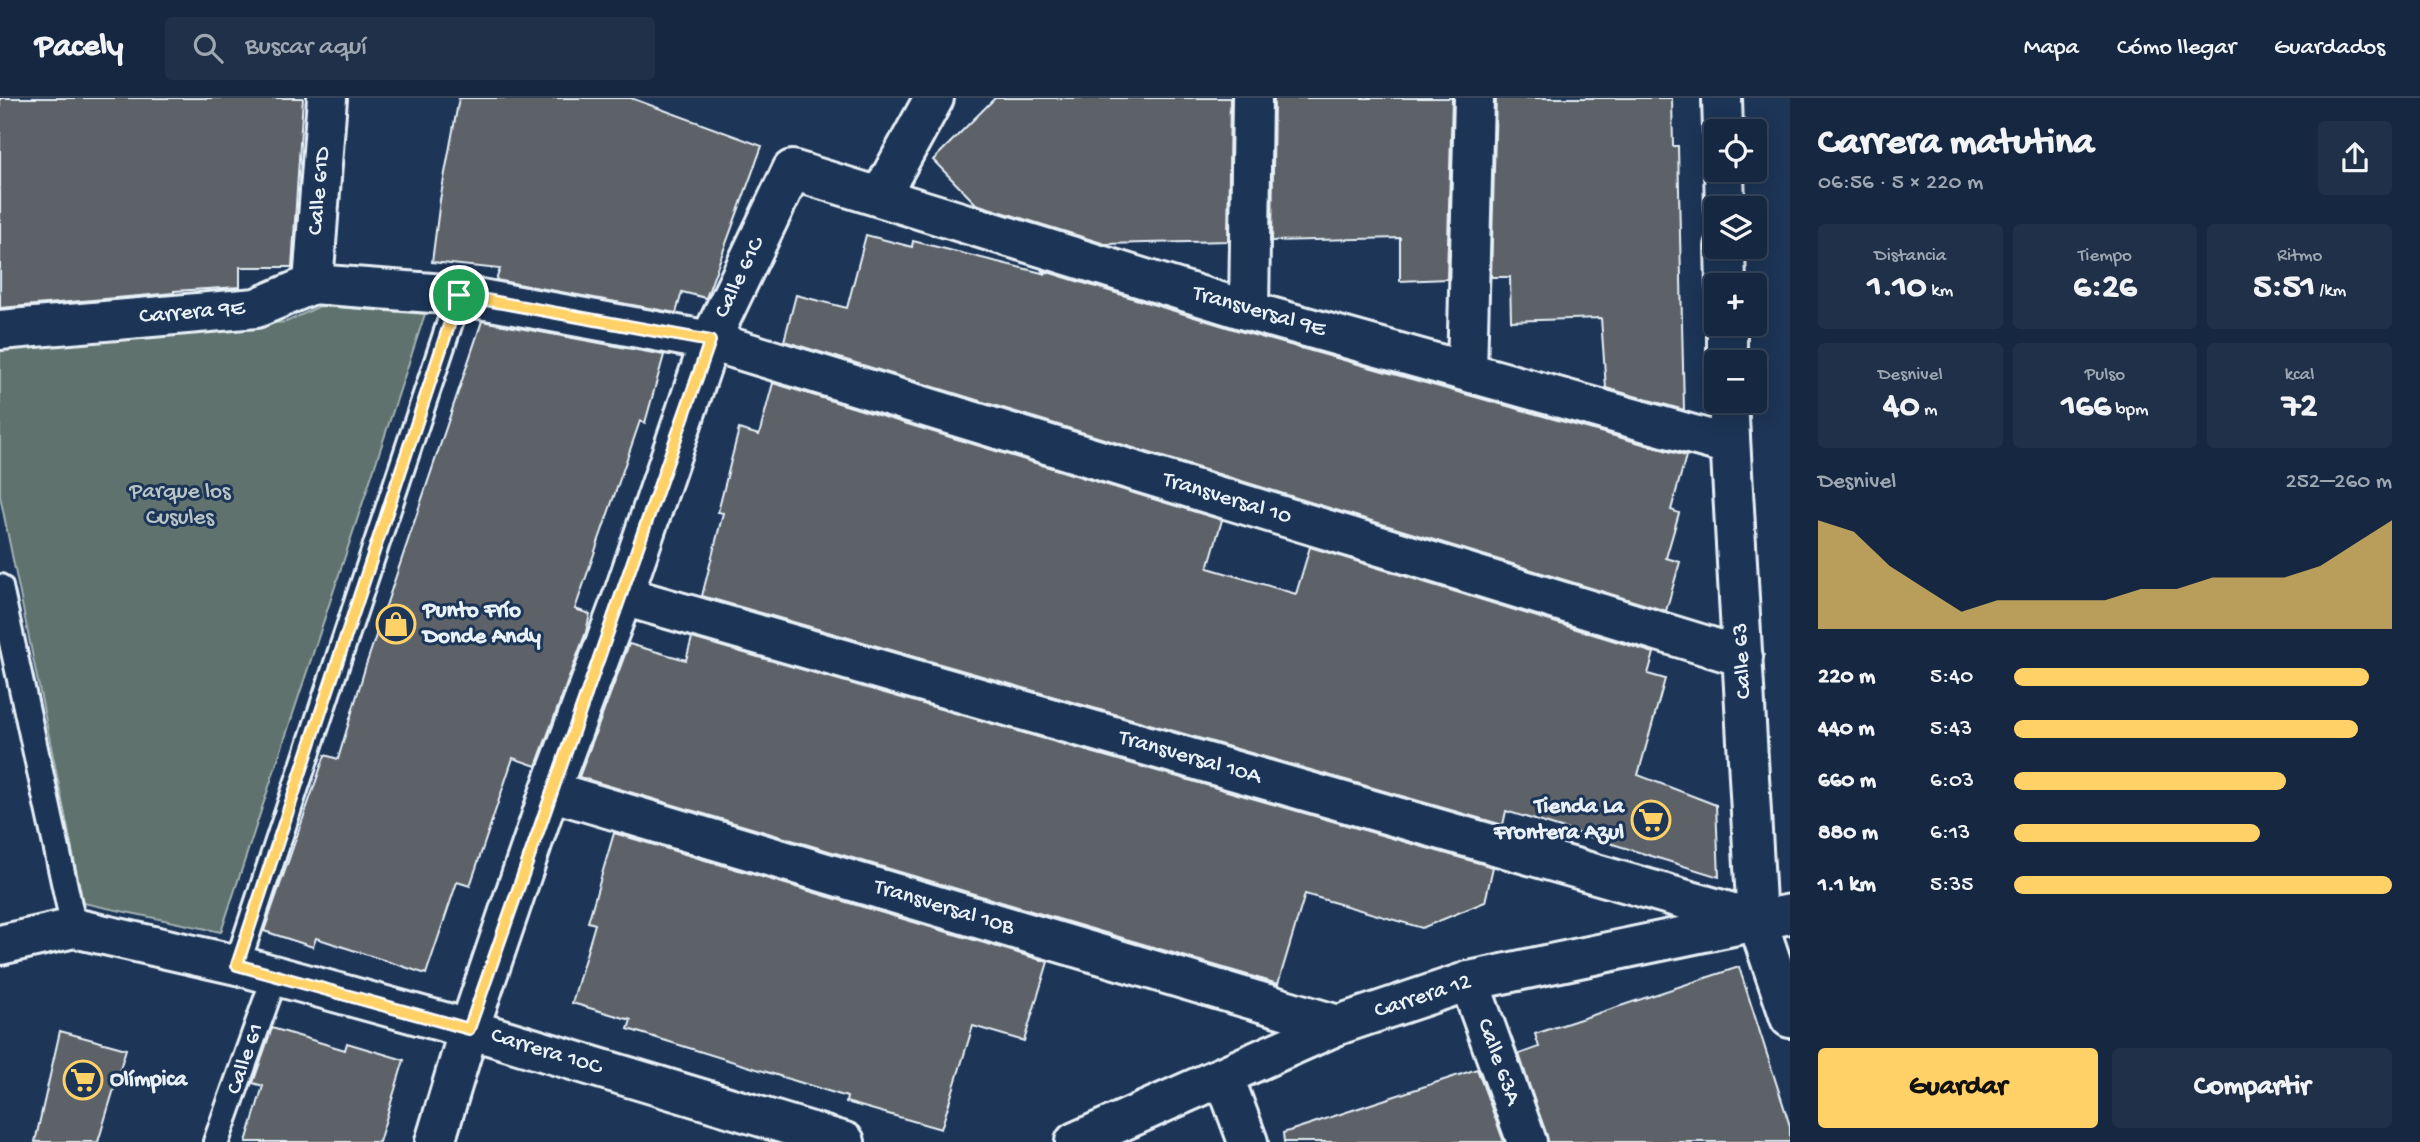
<!DOCTYPE html>
<html lang="es">
<meta charset="utf-8">
<style>
body{margin:0;font-family:"Gochi Hand",sans-serif;background:#1f3048;color:#f1f3f6;height:100vh;display:flex;flex-direction:column;font-size:26px;white-space:nowrap}
*{box-sizing:border-box;margin:0}
p{font-size:23px;color:#9ea6b1}
.icon{flex:none;width:38px;height:38px;fill:none;stroke:currentColor;stroke-width:2;stroke-linecap:round;stroke-linejoin:round}
.map{position:relative;flex:1;overflow:hidden}
.details{display:flex;flex-direction:column;background:#162841;width:630px}
.details>*{flex:none}
.controls{position:absolute;left:1704px;top:21px;display:grid;gap:14px}
.controls a{display:grid;place-items:center;width:63px;height:63px;border-radius:7px;background:#162841;box-shadow:0 4px 18px #0003,0 0 0 2px #35445a;font-size:35px}
.pin{position:absolute;display:grid;place-items:center;width:60px;height:60px;color:#fff;margin:-30px;border:4px solid #fff;border-radius:50%;box-shadow:0 2px 7px #0007}
.round{display:grid;place-items:center;flex:none;width:74px;height:74px;border-radius:7px;background:#1f3048}
.summary{display:flex;align-items:center;justify-content:space-between;height:119px;padding:0 28px}
h1{font-size:38px;font-weight:700;line-height:52px}
.stats{display:grid;grid-template-columns:repeat(3,1fr);gap:10px;height:119px;padding:7px 28px}
.stats div{display:grid;align-content:center;border-radius:7px;background:#1f3048;text-align:center}
.stats b{font-size:35px;font-weight:700}
.stats small{font-size:19px;font-weight:400}
.stats p{font-size:19px}
.chart{height:196px;padding:14px 28px}
.chart p{display:flex;justify-content:space-between}
.chart svg{width:100%;height:126px;margin-top:7px;fill:#ffd166;opacity:.7}
.primary-button{display:flex;gap:14px;margin-top:auto;padding:14px 28px}
.primary-button a{flex:1;height:80px;border-radius:7px;background:#ffd166;color:#111;font-size:28px;font-weight:700;line-height:80px;text-align:center}
.primary-button a+a{background:#1f3048;color:#f1f3f6}
ul{padding:0 28px;list-style:none;font-size:23px}
li{display:grid;grid-template-columns:112px 84px 1fr;align-items:center;height:52px}
li i{height:18px;border-radius:9px;background:#ffd166}
header{display:flex;align-items:center;gap:42px;box-sizing:border-box;height:98px;padding:0 35px;background:#162841;border-bottom:2px solid #35445a}
header strong{font-size:33px}
nav{display:flex;gap:38px;margin-inline-start:auto;font-size:24px}
.search{width:490px;height:63px;background:#1f3048;display:flex;align-items:center;gap:18px;box-sizing:border-box;padding:0 24px;border-radius:7px;color:#9ea6b1;font-size:26px}
main{display:flex;flex:1;min-height:0}
.map>svg:first-child{display:block}
.green{fill:#5e726d;stroke:#a3b2b2;stroke-width:2}
.building{fill:#5c6268;stroke:#e8f1f8;stroke-width:2}
.lines{fill:none;stroke-linecap:round;stroke-linejoin:round}
.lane-casing{stroke:#e8f1f8;stroke-width:30}
.street-casing{stroke:#e8f1f8;stroke-width:44}
.secondary-casing{stroke:#e8f1f8;stroke-width:44}
.lane{stroke:#1d3557;stroke-width:24}
.street{stroke:#1d3557;stroke-width:38}
.secondary{stroke:#1d3557;stroke-width:38}
.route-casing{stroke:#fff;stroke-width:14}
.route{stroke:#ffd166;stroke-width:9}
.labels{text-anchor:middle;dominant-baseline:central;stroke-width:6;stroke-linejoin:round;paint-order:stroke}
.street-label{font-size:23px;fill:#e8f1f8;stroke:#1d3557}
.park-label{font-size:23px;fill:#b8c5c7;stroke:#1d3557}
.poi-label{font-size:23px;font-weight:bold;fill:#e8f1f8;stroke:#1d3557;text-anchor:start}
</style>
<header>
<strong>Pacely</strong>
<div class="search"><svg class="icon" aria-label="search" viewBox="0 0 24 24"><circle cx="10" cy="10" r="6"/><path d="M15 15l6 6"/></svg>Buscar aquí</div>
<nav><a>Mapa</a><a>Cómo llegar</a><a>Guardados</a></nav>
</header>
<main>
<div class="map">
<svg width="1790" height="1044" viewBox="0 0 1790 1044">
<rect width="100%" height="100%" fill="#1d3557"/>
<filter id="ink" filterUnits="userSpaceOnUse"><feTurbulence type="fractalNoise" baseFrequency=".0143" numOctaves="2"/><feDisplacementMap in="SourceGraphic" scale="14" xChannelSelector="R" yChannelSelector="G"/><feConvolveMatrix kernelMatrix="1 2 1 2 8 2 1 2 1" color-interpolation-filters="sRGB"/></filter>
<g filter="url(#ink)">
<path class="green" d="M320,208L425,216L221,834L83,805L0,398V249L286,224Z"/>
<path class="building" d="M0,0H303L292,169H240V189L174,193V195L0,210Z
M459,0H631L762,48L706,200L682,194L676,215L496,182L500,171L432,164L440,102Z
M995,0H1230L1228,143L1105,146L976,106L933,62Z
M1274,0H1452L1447,181L1400,183V140L1272,143Z
M1496,0H1672L1673,48H1678L1684,312L1606,290L1601,220L1511,223L1510,179H1491Z
M866,137L912,149L913,143L1046,176L1041,172L1243,234L1686,358L1671,412L1679,415L1666,460L1680,464L1666,513L784,243L796,197L847,210Z
M482,223L664,257L645,325L640,323L575,511L590,516L586,534L536,668L513,660L470,788L457,784L426,876L316,840L313,849L264,833L325,657L338,661L366,567Z
M773,285L1222,422L1208,470L1296,496L1310,449L1654,555L1648,576L1665,581L1638,677L1716,707L1719,779L1506,713L1503,727L702,498L723,415L718,414L739,331L759,337Z
M692,540L1493,769L1485,804L1422,830L1305,796L1278,886L579,679L629,546L686,562Z
M614,735L1048,864L1024,943L973,928L941,1031L846,1004L847,999L628,931L631,922L572,905L595,826L588,824Z
M1739,869L1790,1028V1044H1548L1519,956L1539,949L1535,936Z
M272,930L345,952L347,945L404,962L379,1044H246L263,988L253,985Z
M60,933L126,951L98,1044H35Z
M1477,971L1504,1044H1284L1283,1035Z"/>
<g class="lines">
<defs>
<path id="lane" d="M0,489L74,830
M237,867L459,197
M216,1044L275,878"/>
<path id="street" d="M1722,0L1723,33
M1724,72L1725,110
M881,97L934,0
M1725,149L1726,187
M313,186L327,0
M1249,213L1252,0
M1727,226V264
M0,232L256,210L313,186L459,197L710,243L1743,559
M1467,273L1474,0
M1728,303L1757,822L1790,920
M623,498L1757,822
M550,693L1338,927
M0,847L74,830L237,867L469,931L845,1044
M1469,883L1527,1044
M1224,979L1248,1044
M435,1044L469,931L550,693L623,498L710,243L792,72L1249,213L1729,347"/>
<path id="secondary" d="M1075,1044L1338,927L1469,883L1790,816"/>
</defs>
<use href="#lane" class="lane-casing"/>
<use href="#street" class="street-casing"/>
<use href="#secondary" class="secondary-casing"/>
<use href="#lane" class="lane"/>
<use href="#street" class="street"/>
<use href="#secondary" class="secondary"/>
</g>
</g>
<g class="lines" filter="url(#ink)">
<defs>
<path id="route" d="M459,197L710,243L469,931L237,867Z"/>
</defs>
<use href="#route" class="route-casing"/>
<use href="#route" class="route"/>
</g>
<defs>
<symbol id="shop-ring" viewBox="-11 -11 22 22"><circle r="9.5" fill="#1d3557" stroke="#ffd166" stroke-width="1.5"/><path d="M-5-2.5h2.3a2.7 3.5 0 0 1 5.4 0H5L5.5 6h-11ZM-1.5-2.5h3a1.5 2.3 0 0 0-3 0Z" fill="#ffd166"/></symbol>
<symbol id="supermarket-ring" viewBox="-11 -11 22 22"><circle r="9.5" fill="#1d3557" stroke="#ffd166" stroke-width="1.5"/><path d="M-6-5.5h2.5l.6 2H6L4.5 2H-2.5L-4.4-4H-6ZM-1.5 3.2a1.3 1.3 0 1 0 .1 0ZM3 3.2a1.3 1.3 0 1 0 .1 0Z" fill="#ffd166"/></symbol>
</defs>
<g fill-rule="evenodd">
<use href="#shop-ring" x="374" y="504" width="44" height="44"/>
<use href="#supermarket-ring" x="1629" y="700" width="44" height="44"/>
<use href="#supermarket-ring" x="61" y="960" width="44" height="44"/>
</g>
<g class="labels">
<g class="street-label">
<text transform="translate(320 93) rotate(-85)">Calle 61D</text>
<text transform="translate(740 180) rotate(-64)">Calle 61C</text>
<text transform="translate(1259 214) rotate(16)">Transversal 9E</text>
<text transform="translate(192 215) rotate(-5)">Carrera 9E</text>
<text transform="translate(1227 401) rotate(17)">Transversal 10</text>
<text transform="translate(1743 563) rotate(-93)">Calle 63</text>
<text transform="translate(1190 660) rotate(16)">Transversal 10A</text>
<text transform="translate(944 810) rotate(17)">Transversal 10B</text>
<text transform="translate(1423 899) rotate(-18)">Carrera 12</text>
<text transform="translate(546 954) rotate(17)">Carrera 10C</text>
<text transform="translate(246 961) rotate(-71)">Calle 61</text>
<text transform="translate(1498 964) rotate(70)">Calle 63A</text>
</g>
<g class="park-label">
<text x="180" y="394">Parque los<tspan x="180" dy="26">Cusules</tspan></text>
</g>
<g class="poi-label">
<text x="423" y="513">Punto Frío<tspan x="423" dy="26">Donde Andy</tspan></text>
<text x="1624" y="709" text-anchor="end">Tienda La<tspan x="1624" dy="26">Frontera Azul</tspan></text>
<text x="110" y="982">Olímpica</text>
</g>
</g>
</svg>
<div class="controls">
<a><svg class="icon" aria-label="locate" viewBox="0 0 24 24"><circle cx="12" cy="12" r="6"/><path d="M12 2v4M12 18v4M2 12h4M18 12h4"/></svg></a>
<a><svg class="icon" aria-label="layers" viewBox="0 0 24 24"><path d="M12 4l9 5-9 5-9-5zM3 14l9 5 9-5"/></svg></a>
<a>+</a>
<a>−</a>
</div>
<div class="pin" style="left:459px;top:197px;background:#1e9e55"><svg class="icon" aria-label="arrive" viewBox="0 0 24 24"><path d="M6 21V4h12l-3 4 3 4H6"/></svg></div>
</div>
<section class="details">
<div class="summary"><div><h1>Carrera matutina</h1><p>06:56 · 5 × 220 m</p></div><a class="round"><svg class="icon" aria-label="share" viewBox="0 0 24 24"><path d="M12 15V3M7 8l5-5 5 5M5 13v7h14v-7"/></svg></a></div>
<div class="stats">
<div><p>Distancia</p><b>1.10<small> km</small></b></div>
<div><p>Tiempo</p><b>6:26</b></div>
<div><p>Ritmo</p><b>5:51<small> /km</small></b></div>
</div>
<div class="stats">
<div><p>Desnivel</p><b>40<small> m</small></b></div>
<div><p>Pulso</p><b>166<small> bpm</small></b></div>
<div><p>kcal</p><b>72</b></div>
</div>
<div class="chart"><p><span>Desnivel</span>252–260 m</p>
<svg viewBox="0 0 160 44" preserveAspectRatio="none"><path d="M0 44V6L10 10L20 22L30 30L40 38L50 34L60 34L70 34L80 34L90 30L100 30L110 26L120 26L130 26L140 22L150 14L160 6V44z"/></svg>
</div>
<ul>
<li><b>220 m</b>5:40<i style="width:94%"></i></li>
<li><b>440 m</b>5:43<i style="width:91%"></i></li>
<li><b>660 m</b>6:03<i style="width:72%"></i></li>
<li><b>880 m</b>6:13<i style="width:65%"></i></li>
<li><b>1.1 km</b>5:35<i style="width:100%"></i></li>
</ul>
<div class="primary-button"><a>Guardar</a><a>Compartir</a></div>
</section>
</main>
